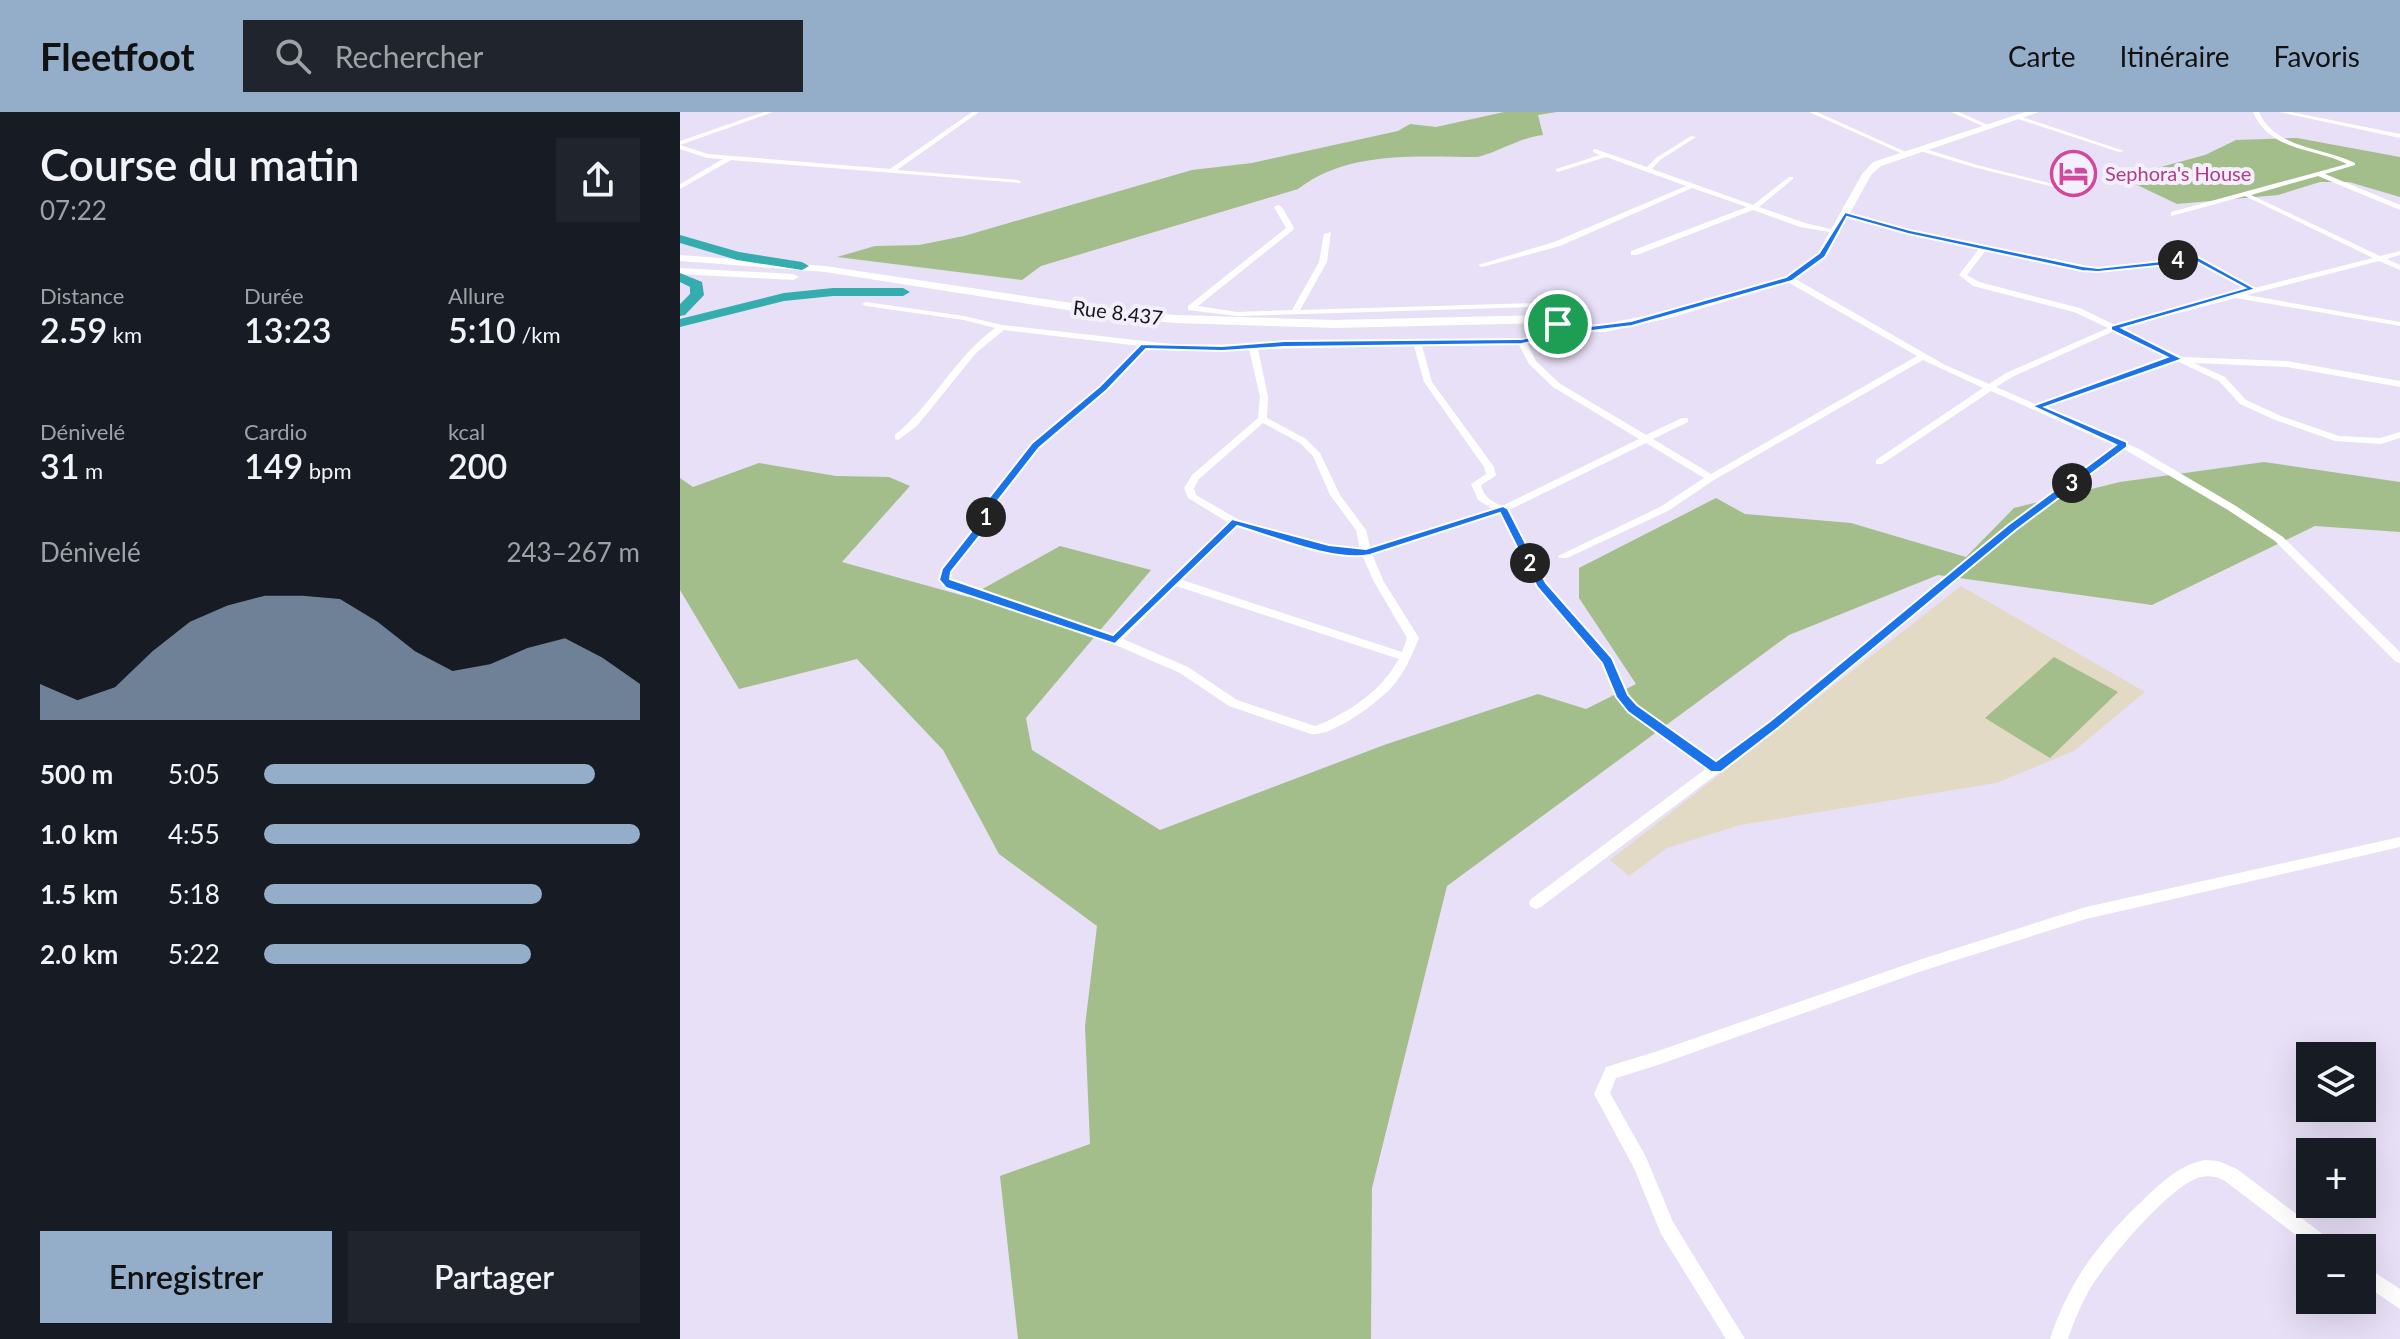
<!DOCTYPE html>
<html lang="fr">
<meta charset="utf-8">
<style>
body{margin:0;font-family:Lato,sans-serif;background:#20242c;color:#f1f3f6;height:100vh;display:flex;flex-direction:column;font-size:30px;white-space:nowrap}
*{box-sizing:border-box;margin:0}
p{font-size:26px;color:#9ea1a6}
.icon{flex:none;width:44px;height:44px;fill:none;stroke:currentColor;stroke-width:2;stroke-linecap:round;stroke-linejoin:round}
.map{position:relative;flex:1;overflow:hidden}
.drawer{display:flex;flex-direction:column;background:#171b24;width:680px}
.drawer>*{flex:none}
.fabs{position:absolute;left:1616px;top:930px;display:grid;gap:16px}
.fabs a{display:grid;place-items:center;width:80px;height:80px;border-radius:0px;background:#171b24;box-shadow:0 8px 32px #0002;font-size:40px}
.pin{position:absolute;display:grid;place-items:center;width:68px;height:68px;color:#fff;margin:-34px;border:4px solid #fff;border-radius:50%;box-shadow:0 2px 8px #0007}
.km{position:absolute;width:40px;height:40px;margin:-20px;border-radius:50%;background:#222;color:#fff;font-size:22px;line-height:40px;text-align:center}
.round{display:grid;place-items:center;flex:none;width:84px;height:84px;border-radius:0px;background:#20242c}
.head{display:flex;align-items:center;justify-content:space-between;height:136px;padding:0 40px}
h1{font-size:44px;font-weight:600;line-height:60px}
.stats{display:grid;grid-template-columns:repeat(3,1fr);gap:12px;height:136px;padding:8px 40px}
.stats div{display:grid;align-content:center}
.stats b{font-size:34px;font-weight:600}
.stats small{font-size:22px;font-weight:400}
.stats p{font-size:22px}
.chart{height:224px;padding:16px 40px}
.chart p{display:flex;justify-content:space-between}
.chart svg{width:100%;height:144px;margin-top:8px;fill:#94adc8;opacity:.7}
.cta{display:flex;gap:16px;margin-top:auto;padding:16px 40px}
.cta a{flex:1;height:92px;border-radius:0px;background:#94adc8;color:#111;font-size:32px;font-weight:600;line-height:92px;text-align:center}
.cta a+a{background:#20242c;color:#f1f3f6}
ul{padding:0 40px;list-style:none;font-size:26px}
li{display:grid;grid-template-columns:128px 96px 1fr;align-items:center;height:60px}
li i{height:20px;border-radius:10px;background:#94adc8}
header{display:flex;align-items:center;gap:48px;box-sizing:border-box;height:112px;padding:0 40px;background:#94adc8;color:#111}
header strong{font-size:38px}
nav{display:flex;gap:44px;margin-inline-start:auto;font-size:28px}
.search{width:560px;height:72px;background:#20242c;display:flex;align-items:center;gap:20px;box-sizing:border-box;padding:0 28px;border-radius:0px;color:#9ea1a6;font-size:30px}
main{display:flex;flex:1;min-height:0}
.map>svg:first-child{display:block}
.education{fill:#e3dac5}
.green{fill:#a3be8b}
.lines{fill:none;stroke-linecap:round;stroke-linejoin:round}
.street{fill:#fff;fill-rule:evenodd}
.secondary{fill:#fff;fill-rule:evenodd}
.highway{fill:#35acae;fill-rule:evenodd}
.route{fill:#1a73e8;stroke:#fff;stroke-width:2;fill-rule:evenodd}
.labels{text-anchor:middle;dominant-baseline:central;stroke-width:8;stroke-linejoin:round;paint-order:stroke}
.far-hotel-label{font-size:20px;fill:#b23c85;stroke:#f4effd;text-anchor:start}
.far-street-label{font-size:20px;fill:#18151d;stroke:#f4effd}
</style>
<header>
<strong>Fleetfoot</strong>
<div class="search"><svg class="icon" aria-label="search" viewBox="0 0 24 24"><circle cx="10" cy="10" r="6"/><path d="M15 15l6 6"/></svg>Rechercher</div>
<nav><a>Carte</a><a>Itinéraire</a><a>Favoris</a></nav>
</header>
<main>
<section class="drawer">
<div class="head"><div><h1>Course du matin</h1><p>07:22</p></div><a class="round"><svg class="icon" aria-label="share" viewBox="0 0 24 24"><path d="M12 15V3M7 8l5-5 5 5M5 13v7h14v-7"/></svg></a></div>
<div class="stats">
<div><p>Distance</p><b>2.59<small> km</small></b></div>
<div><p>Durée</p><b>13:23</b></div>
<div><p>Allure</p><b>5:10<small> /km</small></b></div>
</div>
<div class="stats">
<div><p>Dénivelé</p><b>31<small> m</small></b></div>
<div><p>Cardio</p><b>149<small> bpm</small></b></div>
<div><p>kcal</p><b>200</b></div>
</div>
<div class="chart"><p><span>Dénivelé</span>243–267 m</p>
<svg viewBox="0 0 160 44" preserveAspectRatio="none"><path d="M0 44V33L10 38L20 34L30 23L40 14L50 9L60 6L70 6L80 7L90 14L100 23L110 29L120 27L130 22L140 19L150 25L160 33V44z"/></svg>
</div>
<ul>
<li><b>500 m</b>5:05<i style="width:88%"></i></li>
<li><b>1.0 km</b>4:55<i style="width:100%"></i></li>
<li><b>1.5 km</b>5:18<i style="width:74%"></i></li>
<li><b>2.0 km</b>5:22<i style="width:71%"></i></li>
</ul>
<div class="cta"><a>Enregistrer</a><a>Partager</a></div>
</section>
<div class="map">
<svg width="1720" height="1227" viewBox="0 0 1720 1227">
<rect width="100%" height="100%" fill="#e8e0f6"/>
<path class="education" d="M1281,474L1465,580L1394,639L1316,671L1060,713L987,736L949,764L930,748Z"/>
<path class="green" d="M824,0H877L858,3L863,23C839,26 821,39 798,45C737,45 669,38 618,77L361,154L342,168L157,145L195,134L239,133L284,124L512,58L572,51L718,19L730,12L756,15Z
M1617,26L1720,45V85L1669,70H1640L1598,83L1497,92L1453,71L1455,66L1470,58L1525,43L1556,28Z
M1584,350L1720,370V420L1635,414L1472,493L1258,463L1109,523L767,774L692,1076L691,1227H338L320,1064L410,1032L405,914L417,814L319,742L263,638L177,547L59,577L0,478V366L13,375L79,351L156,364L209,365L230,374L162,450L288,485L380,434L471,458L346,606L352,638L480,718L704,633L858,582L906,597L956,572L899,486V456L1036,386L1065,402L1171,411L1286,445L1334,396L1440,370Z
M1374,545L1438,580L1370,646L1305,606Z"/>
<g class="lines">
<path class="street" d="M84,0H93L0,33V29Z
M292,0H299L217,58L338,68L341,70L340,71L51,48L0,77V72L43,47L27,46L0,37V33L28,42L210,57Z
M1129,0H1137L1228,41L1223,42Z
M1271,0H1279L1312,15L1307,16Z
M1573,0H1579C1595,37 1643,35 1675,51V53L1645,62L1720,93V98L1638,64L1571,83L1700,144L1720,139V143L1707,147L1720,153V158L1699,149L1567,183L1720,210V214L1556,186L1441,216L1502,245L1607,249L1720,269V275L1607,255L1514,251L1545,265L1566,288L1601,304L1659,324L1700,326L1720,320V326L1701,332L1655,329L1595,308L1560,292L1539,269L1499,250H1493L1362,295L1459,337L1556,394L1603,425L1720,540V551L1716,550L1595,429L1548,398L1444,337L1336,418L1098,616L861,795L856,797L851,795L849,791L851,787L1027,656L948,600L936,585L922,551L857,475L820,401L692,442L704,470L739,526C732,543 724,562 711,576C697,591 652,625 631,622L549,594L500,561L431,531L266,476L260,468L262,458L298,411L306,391L353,332L421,274L460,234L324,218L296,241L237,314L218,328L215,327V323C253,292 275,245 315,216L284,208L186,194L182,192L186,190L284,204L322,213L500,233L842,228L873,220L870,198L858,195L557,204L508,198V194L606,116L594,95L598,93L602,95L614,116L613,118L518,194L557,200L612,198L639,150L644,122L651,120L647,150L620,198L858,191L877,195L880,223L847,231L856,249L879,271L966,323L1002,306H1008V310L973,327L1031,362L1237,244L1106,169V165H1112L1265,253L1309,272L1326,261L1428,216L1394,200L1293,174L1279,163L1299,137L1228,122L1162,104V100L1229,118L1418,156L1518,145L1575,176L1693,146L1565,84L1491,104V100L1667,52C1633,35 1590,40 1573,0ZM1306,138L1418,160L1517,149L1568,178L1435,213L1400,196L1299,170L1287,163ZM1434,219L1489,245L1355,292L1316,275L1332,265ZM839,233L849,252L873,275L959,327L822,394C811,389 804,385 801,373L814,365L816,363L814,355L752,270L742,234ZM734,234L744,270L804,355L806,362L791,372L798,388L813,397L690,435L686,418L660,383L640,341L626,327L587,306L588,285L578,237ZM468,235L500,239L569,237L580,285L578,306L512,363L504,376L508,386L549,411L492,466L488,467L487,470L433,523L274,472L270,467L271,460L308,412L316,391L359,336L427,278ZM1243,248L1303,276L1196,348V352H1202L1311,279L1436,334L1328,414L1090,610L1036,650L956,594L947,583L931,546L866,471L829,398L966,331L1024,366L980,395L878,444L879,446H887L988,399L1034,368ZM583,311L620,331L633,344L650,383L676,418L680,437H662L559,408L516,383L514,376L519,367ZM557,414L662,443H682L694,470L727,526L722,540L502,468ZM496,474L719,547C714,554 710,562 704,568C690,586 656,607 635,614L557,588L508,555L443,527Z
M1599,0H1611L1720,22V26Z
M1335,4H1339L1444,39L1439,40L1335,6Z
M1011,24L1016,25L980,48L972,57L1073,93L1109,65H1113V67L1079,95L1125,111L1159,119L1155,121L1120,115L1073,98L957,143H951V139L1067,95L1012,76L880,134L802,155L798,153L874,130L1006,74L926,45L878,60L876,59V57L920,43L913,40V38L915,37L967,55L976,46Z
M1239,35L1297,53L1397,78L1394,80L1293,55L1237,38L1236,37Z
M1720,725V735L1406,807L1242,859L978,953L936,966L930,981L966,1045L993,1110L1065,1227H1046L981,1122L954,1056L914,982L926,955L978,939L1242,847L1406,795Z
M1525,1048L1538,1049L1557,1057L1653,1130L1656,1136H1633L1545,1069C1538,1065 1530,1063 1521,1065C1492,1071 1427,1149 1411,1175C1401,1192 1394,1209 1388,1227H1370C1389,1169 1419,1130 1463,1088C1481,1071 1499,1053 1525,1048Z
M1682,1152L1720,1177V1197L1682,1171Z"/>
<path class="secondary" d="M1345,0H1359L1201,54L1191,63L1146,145L1113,169L990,206L925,220H886L863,211L655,216L496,211L438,206L145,160L0,149V143L145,154L438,198L496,203L655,208L865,203L888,212H925L984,200L1105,165L1138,141L1182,62L1193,50Z
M0,156L113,162L119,165L113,168L0,162Z"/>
<path class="highway" d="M0,123L59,140L122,150L129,154L122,158L57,148L0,131Z
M0,161L22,170L24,183L5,203L0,204V192L10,182V175L0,170Z
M153,176H223L230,180L223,184H153L104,189L0,215V207L104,181Z"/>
</g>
<path class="route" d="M1165,100L1230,118L1402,154L1418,156L1518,145L1576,177L1442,216L1503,247L1365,295L1447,330V335L1336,418L1098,616L1041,660H1031L948,600L936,585L922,551L857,475L820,401L690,443C652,450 595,425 557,414L435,532L266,476L259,468L262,457L298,411L305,391L352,331L420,274L461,232L542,234L604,229L842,227L873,220V212L878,209L903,215L951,209L1106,165L1139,141ZM1167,105L1228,122L1402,159L1418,160L1517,150L1565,176L1431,214V218L1487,245L1352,294L1436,333L1328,413L1089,610L1036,649L957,593L948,583L932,546L866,471L828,397L823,394L686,437L649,433L552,407L433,523L270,467L271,460L309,412L316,391L359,336L427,278L466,237L542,239L604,235L842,232L880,223L882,215L903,220L952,214L1112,169L1145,145Z"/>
<defs>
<symbol id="hotel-ring" viewBox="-11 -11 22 22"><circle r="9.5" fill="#f4effd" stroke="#d1479c" stroke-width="1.5"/><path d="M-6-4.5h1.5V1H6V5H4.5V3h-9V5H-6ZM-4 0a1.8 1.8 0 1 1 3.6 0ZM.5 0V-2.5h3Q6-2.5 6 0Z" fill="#d1479c"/></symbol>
</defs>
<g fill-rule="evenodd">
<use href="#hotel-ring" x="1368" y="36" width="51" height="51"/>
</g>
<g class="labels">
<g class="far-hotel-label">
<text x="1425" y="61">Sephora's House</text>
</g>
<g class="far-street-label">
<text transform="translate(438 200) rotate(7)">Rue 8.437</text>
</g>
</g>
</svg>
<div class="fabs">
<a><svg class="icon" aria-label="layers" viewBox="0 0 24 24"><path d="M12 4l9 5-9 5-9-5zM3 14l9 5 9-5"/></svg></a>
<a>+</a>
<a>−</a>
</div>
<div class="pin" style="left:878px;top:212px;background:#1e9e55"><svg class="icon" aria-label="arrive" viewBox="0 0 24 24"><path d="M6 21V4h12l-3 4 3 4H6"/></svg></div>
<b class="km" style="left:306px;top:405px">1</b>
<b class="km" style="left:850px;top:451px">2</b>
<b class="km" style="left:1392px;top:371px">3</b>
<b class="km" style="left:1498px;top:148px">4</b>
</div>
</main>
